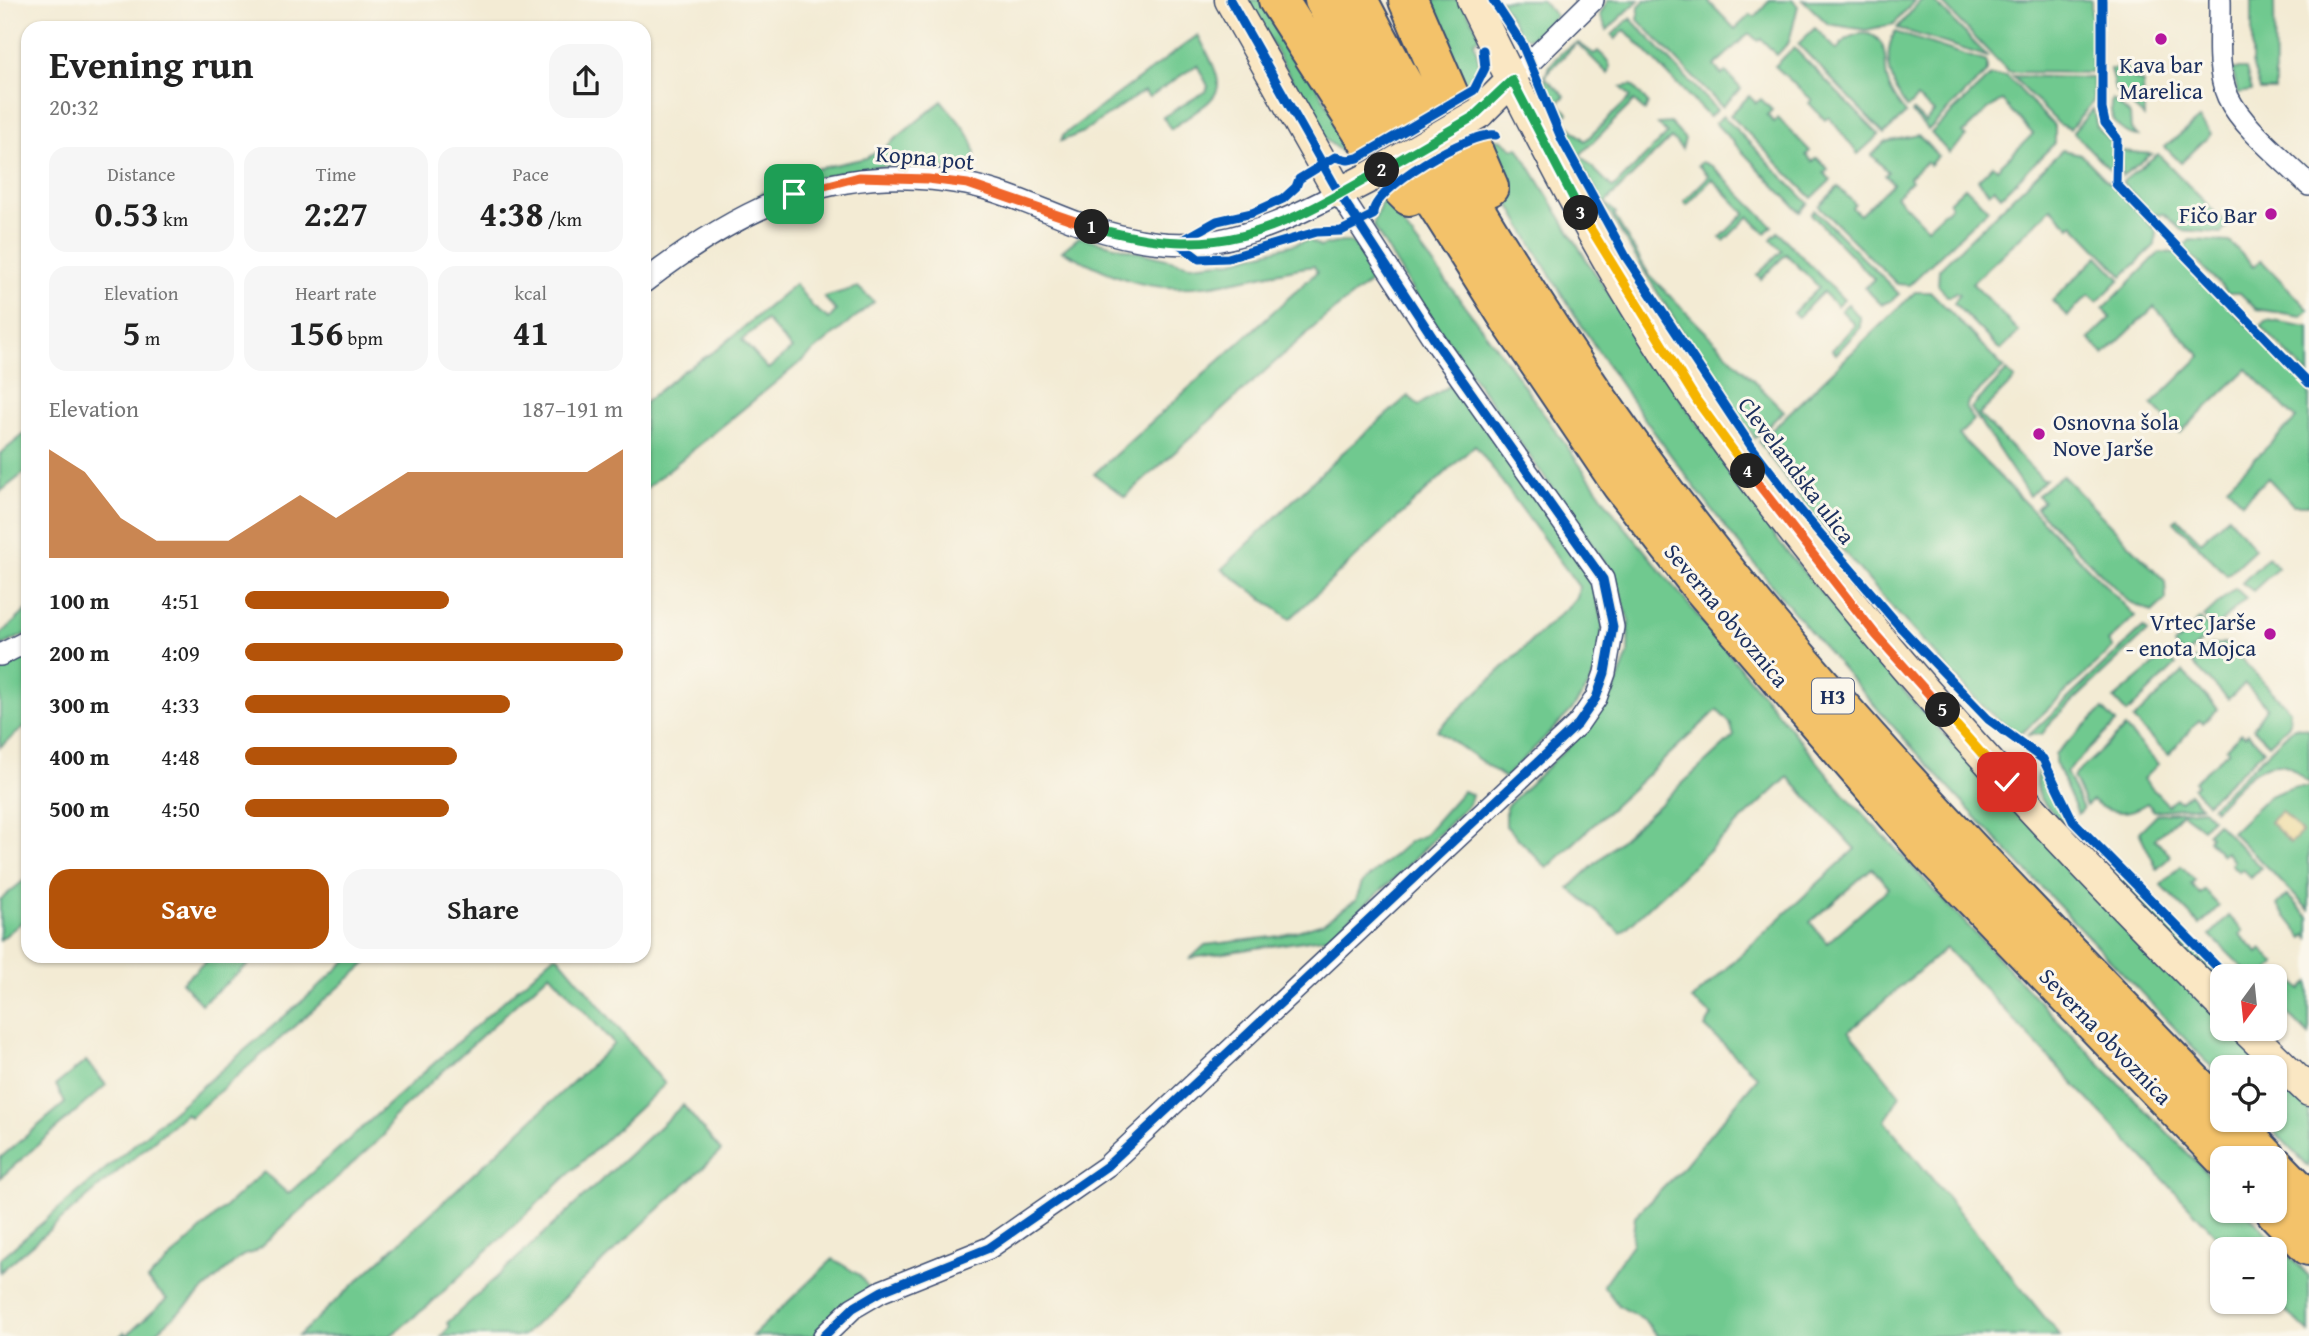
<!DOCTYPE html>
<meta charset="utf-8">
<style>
body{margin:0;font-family:"Gentium Book Plus",serif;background:#f6f6f6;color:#222;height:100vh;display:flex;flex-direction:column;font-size:26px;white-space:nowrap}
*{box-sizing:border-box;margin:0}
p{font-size:23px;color:#767676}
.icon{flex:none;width:38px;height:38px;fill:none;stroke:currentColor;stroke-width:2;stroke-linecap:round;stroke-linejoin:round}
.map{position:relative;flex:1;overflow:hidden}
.panel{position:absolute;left:21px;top:21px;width:630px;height:942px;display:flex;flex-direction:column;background:#fff;border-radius:21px;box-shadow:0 2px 5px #0004}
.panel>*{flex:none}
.needle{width:46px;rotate:195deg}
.controls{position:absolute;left:2210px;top:964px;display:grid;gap:14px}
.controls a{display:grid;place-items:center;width:77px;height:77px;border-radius:14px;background:#fff;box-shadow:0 2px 5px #0004;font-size:35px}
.pin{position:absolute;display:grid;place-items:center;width:60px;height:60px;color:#fff;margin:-30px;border-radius:14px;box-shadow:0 4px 10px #0006}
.km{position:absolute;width:35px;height:35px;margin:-18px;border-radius:50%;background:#222;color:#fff;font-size:19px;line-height:35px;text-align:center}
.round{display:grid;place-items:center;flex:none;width:74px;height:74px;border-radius:21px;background:#f6f6f6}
.head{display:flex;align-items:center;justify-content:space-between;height:119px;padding:0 28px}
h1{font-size:38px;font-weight:800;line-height:52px}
.stats{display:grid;grid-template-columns:repeat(3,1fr);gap:10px;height:119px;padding:7px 28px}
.stats div{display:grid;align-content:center;border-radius:18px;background:#f6f6f6;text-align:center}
.stats b{font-size:35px;font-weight:800}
.stats small{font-size:19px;font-weight:400}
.stats p{font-size:19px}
.chart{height:196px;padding:14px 28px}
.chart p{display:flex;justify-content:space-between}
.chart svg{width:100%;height:126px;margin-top:7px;fill:#b45309;opacity:.7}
.primary-button{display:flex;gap:14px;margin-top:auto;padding:14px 28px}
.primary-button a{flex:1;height:80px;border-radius:21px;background:#b45309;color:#fff;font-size:28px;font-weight:800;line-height:80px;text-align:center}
.primary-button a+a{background:#f6f6f6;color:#222}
ul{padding:0 28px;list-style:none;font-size:23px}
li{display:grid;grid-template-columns:112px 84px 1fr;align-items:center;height:52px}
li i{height:18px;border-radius:9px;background:#b45309}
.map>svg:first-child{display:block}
.green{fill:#70c98f;stroke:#467c76;stroke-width:2;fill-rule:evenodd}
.sand{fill:#eeda9e;stroke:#84847e;stroke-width:2}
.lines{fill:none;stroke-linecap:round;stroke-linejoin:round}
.street-casing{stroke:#3b4b70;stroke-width:24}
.secondary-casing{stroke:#3b4b70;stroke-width:33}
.highway-casing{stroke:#3b4b70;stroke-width:42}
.street{stroke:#fff;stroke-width:21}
.secondary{stroke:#fae7c3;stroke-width:30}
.highway{stroke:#f3c26a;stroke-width:38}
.secondary-bridge-casing{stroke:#3b4b70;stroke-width:33;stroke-linecap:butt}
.secondary-bridge{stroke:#fae7c3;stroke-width:30}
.cycleway-casing{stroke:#fbf7ec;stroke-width:13}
.cycleway{stroke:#0057b8;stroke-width:9}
.split-1-casing{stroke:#fff;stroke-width:14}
.split-2-casing{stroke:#fff;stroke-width:14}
.split-3-casing{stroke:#fff;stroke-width:14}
.split-4-casing{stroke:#fff;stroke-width:14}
.split-5-casing{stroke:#fff;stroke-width:14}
.split-6-casing{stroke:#fff;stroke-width:14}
.split-1{stroke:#f0652b;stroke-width:9}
.split-2{stroke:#22a559;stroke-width:9}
.split-3{stroke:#22a559;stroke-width:9}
.split-4{stroke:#f5b400;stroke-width:9}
.split-5{stroke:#f0652b;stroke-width:9}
.split-6{stroke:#f5b400;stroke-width:9}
.poi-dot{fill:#b5179e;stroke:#fbf7ec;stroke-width:2.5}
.labels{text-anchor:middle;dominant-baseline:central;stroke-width:6;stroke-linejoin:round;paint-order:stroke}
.shield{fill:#fbf7ec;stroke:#5e6b89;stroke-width:2}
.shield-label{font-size:21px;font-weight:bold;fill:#1b2f5e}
.poi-label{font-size:23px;fill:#1b2f5e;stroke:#fbf7ec;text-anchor:end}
.street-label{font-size:23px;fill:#1b2f5e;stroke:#fbf7ec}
</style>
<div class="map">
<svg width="2309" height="1336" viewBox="0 0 2309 1336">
<rect width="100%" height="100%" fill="#fbf7ec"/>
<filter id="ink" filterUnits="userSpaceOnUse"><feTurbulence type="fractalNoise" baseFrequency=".0143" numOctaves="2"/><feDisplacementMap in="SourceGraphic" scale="14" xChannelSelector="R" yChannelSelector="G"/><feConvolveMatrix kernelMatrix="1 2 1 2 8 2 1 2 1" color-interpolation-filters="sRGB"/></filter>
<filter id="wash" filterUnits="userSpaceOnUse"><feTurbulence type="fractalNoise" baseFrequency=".00686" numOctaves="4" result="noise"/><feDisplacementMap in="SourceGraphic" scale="28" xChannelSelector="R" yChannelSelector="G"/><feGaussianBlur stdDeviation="1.57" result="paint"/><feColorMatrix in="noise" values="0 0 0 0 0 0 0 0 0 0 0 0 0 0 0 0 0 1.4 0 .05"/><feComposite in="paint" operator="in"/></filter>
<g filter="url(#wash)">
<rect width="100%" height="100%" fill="#f3ebd4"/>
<path class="green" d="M1247,0H1268L1356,155L1343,153L1325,139Z
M1419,0H1461L1481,37L1474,41L1481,70L1469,89L1456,93Z
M1500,0H1541L1556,16L1531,38L1522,37Z
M1608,0H1639L1607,30L1600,15Z
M1645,0H1707L1735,29L1751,14L1755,17L1770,0H1792L1798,6L1789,42L1777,55L1761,39L1758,41L1749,33L1714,66L1722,75L1726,72L1741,89L1722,107L1638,20L1639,6Z
M1915,0L1894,24L1866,30L1828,24L1803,0Z
M1921,0H1933L1988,57L1897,28Z
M1939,0H2091L2092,73L2008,72Z
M2252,0H2274L2275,90H2260L2252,63Z
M1630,18L1717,110L1709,117L1625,30L1615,39L1612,35Z
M1815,28L1837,50C1846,34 1871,25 1882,45C1887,55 1885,69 1887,79C1890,92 1898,103 1906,114L1884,134L1798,44Z
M1895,32L1987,62V72L1928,130L1912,113L1913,111L1925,122L1934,112L1917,98L1907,108C1892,87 1881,56 1895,32Z
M1198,35C1231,97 1224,91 1171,129L1163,117L1206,91L1208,86L1197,65L1149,97L1144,91L1081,133L1061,141L1063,135Z
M1577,43L1544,76L1565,96L1558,103L1568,113L1562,119L1585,141L1631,97L1621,87L1632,85L1648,103L1645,111L1634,101L1580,155L1613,188L1667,134L1658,124L1670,123L1685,139L1682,149L1671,138L1605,203L1616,213L1614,215L1650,276L1784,411L1755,438C1706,369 1659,298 1616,224C1589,179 1561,132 1545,81C1544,67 1566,45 1579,43L1594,54L1598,51C1605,58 1614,64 1608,74Z
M1794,48L1879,135L1858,154L1829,117L1825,120L1809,103L1812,100L1775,66Z
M2110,69H2131L2133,78L2143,83L2144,117L2115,90Z
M2232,69H2246L2252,91L2238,93Z
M1990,76H2007L2055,127V143L2001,196L1994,188L1989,193L1978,180L1993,165L1997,169L2033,134L2002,101L1988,109L1963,133L1966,137L1949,153L1931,133Z
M2012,76L2093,78V102L2070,129L2059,124Z
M1749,96L1756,103L1761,99L1772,110L1767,115L1774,122L1778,118L1810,151L1806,155L1813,162L1817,158L1828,169L1824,173L1831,180L1812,198L1730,115Z
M2112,99L2130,115L2131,129L2138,136C2119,134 2107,117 2112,99Z
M942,101C954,117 982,142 973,162L961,163L951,170C880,156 818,176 752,201L787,175L866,158L883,149Z
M2093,109L2097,127L2113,145V173L2073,132Z
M1723,116L1808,203L1800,212L1715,123Z
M2199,119L2211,134L2181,163L2165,147Z
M1918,135L1938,156L1929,165L1926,162L1909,177L1912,181L1896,196L1927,228L1951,206L1949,202L1965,187L1988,209L1909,285L1897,284L1819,206L1838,187L1855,204L1852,208L1860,215L1893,183L1885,175L1888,172L1872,155L1885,142Z
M1490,138L1502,140L1514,149L1518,147L1589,264L1781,545L1918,707L2006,800L2222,1013V1029H2238L2309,1099V1167L2263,1120H2275V1068H2222V1078C1949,788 1656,501 1476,141Z
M2062,150L2081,154L2156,231L2155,245L2123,276L2073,224L2070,227L2051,208L1972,283L2019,332L2000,350L1954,303L1959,294L1956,292L1948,297L1938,286L1939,269Z
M2122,151L2152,154L2122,176Z
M2158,154L2228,226L2221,233L2181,230L2164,214L2151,213L2122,182Z
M1702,162L1712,166L1772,226L1765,233L1749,216L1724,241L1720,238L1745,213L1712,179L1687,205L1684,201L1709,176L1698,165Z
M1383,198L1505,359L1616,516L1844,794L2054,1017L2222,1188V1211H2245L2309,1276V1333L2275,1300V1250L2229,1249L1946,948L1849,1031L1900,1095L1885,1121L2060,1336H1658L1645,1321L1618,1305L1603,1285L1632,1244L1635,1216L1678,1173L1758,1077L1705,1027L1712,1015L1692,1000L1855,849L1788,777L1621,933L1569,888L1734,736L1730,723L1717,710L1547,868L1506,826V807L1571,744L1614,691L1628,654L1629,621L1614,575L1415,295L1373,225ZM1872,868L1889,888L1827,943L1810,922Z
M1815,210L1899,294L1891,301L1881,304L1865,288L1874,279L1811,214Z
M1778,232L1844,300L1837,306L1823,292L1798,317L1793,313L1819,287L1786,254L1761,279L1757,275L1782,251L1771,239Z
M1079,237L1190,265L1233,261L1309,240L1320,247C1360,235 1356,244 1378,276L1324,318L1125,497L1094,474L1317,272L1314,266C1260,273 1203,295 1148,285C1119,280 1088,263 1062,251Z
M2190,240L2230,242L2253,266L2261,260L2309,310L2302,316L2256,309L2240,293H2228L2183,247Z
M2160,252L2177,253L2309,389V505H2293L2268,478L2242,502L2227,486L2296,419L2247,369L2180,433L2152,404L2201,356L2154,307L2104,355L2089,339L2111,318L2103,309Z
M2098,256L2120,279L2097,302L2089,295L2067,316L2052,301Z
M795,284L813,307L829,319L836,311L824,297L858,287L874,302L644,490V403L683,371L718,349ZM766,320L792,349L768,369L742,340Z
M1915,292H1931L2004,368L1968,402L1966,409L1974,420L1959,435L2135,616L2108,642L2113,648L2021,734C1988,718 1962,683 1938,657C1874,589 1813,518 1759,442Z
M1848,304L1860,318V328L1836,354L1832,350L1855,325L1841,310Z
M2267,320L2309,327V376L2261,326Z
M2007,371L2015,379L1979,415L2042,479H2046L2029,496L1971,408Z
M1452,384L1568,541L1590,576L1603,625L1600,663L1588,687L1571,711L1505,778L1437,730L1577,598L1579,587L1475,445L1290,619L1222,569L1340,455L1408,396L1419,405Z
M28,431V470L0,492V454Z
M2062,475L2165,581L2166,599L2152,612L2128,601L2036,508L2043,501L2037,495Z
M2228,516L2255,549L2227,575L2174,521L2177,518L2201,542Z
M2268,557L2278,568L2253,591L2242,583Z
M2235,588L2246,598L2215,628L2204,617Z
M28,609V633L3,645L0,643V635Z
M2200,619L2212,631L2185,657L2174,645Z
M2143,628L2147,632L2053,720L2042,734L2029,735Z
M2212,644H2227L2290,710L2289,725L2269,744L2253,728L2267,707L2245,684L2228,699L2192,663Z
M28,650V724L0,747V665Z
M2166,655L2176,665L2127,713L2114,699Z
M2183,672L2218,709L2203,723L2199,720L2168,755L2133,720Z
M2103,709L2116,723L2066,772L2083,809L2078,814L2055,762V754Z
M2294,727L2309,729V783C2301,779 2297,770 2288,766C2260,755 2233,792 2215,809L2212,806Z
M2125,728L2158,764L2143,779L2168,805L2176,799L2180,802L2189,793L2200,806L2154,811L2147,803C2128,816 2110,815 2092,801L2086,806L2073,777Z
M2241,733L2245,736L2248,733L2264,750L2207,803L2193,788L2197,785L2194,781L2229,751L2226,748Z
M2041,763L2069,823L2222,979V991L2040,799L2036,780Z
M2293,787H2309V910L2232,832L2269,796Z
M1463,791L1472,795L1469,804L1394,879L1329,937L1191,958L1205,945L1281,936L1323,923L1356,900L1362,883L1410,841L1423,836Z
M2203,809L2212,818L2202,828L2182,813L2155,839L2171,856L2157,869L2139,832L2157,814Z
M2217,823L2261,868L2251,878L2242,869L2239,872L2231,864L2234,861L2226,852L2222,855L2208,840L2210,836L2207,833Z
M2181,866L2195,880L2191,884L2200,894L2204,890L2219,906L2200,925L2161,885Z
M28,877V917L0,940V900Z
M2287,895L2309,918V938L2306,935L2303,938L2277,905Z
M2229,916L2243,931L2240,935L2258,953L2262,949L2276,964L2263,976H2251L2210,935Z
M212,956H259L201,1004L182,982Z
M351,956H375L190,1117L186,1113L0,1272V1259L314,991Z
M554,956H558L665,1084L429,1305L390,1336H298L614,1044L550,973L392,1118L384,1135L255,1252L242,1256L152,1336H120L124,1332L127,1335L167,1299L147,1280L251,1183L264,1172L288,1194Z
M2286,974L2301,990L2309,982V1035L2275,1001V985Z
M86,1061L106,1085L0,1178V1158L65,1103L56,1085Z
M683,1105L721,1151L523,1336H441L450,1327L447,1323Z
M833,1259L859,1275L872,1292L813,1336H752Z"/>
<path class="sand" d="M2281,811L2302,832L2291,843L2270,822Z"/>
</g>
<g filter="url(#ink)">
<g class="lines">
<defs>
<path id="street" d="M2220,0C2221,31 2215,68 2228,97C2242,127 2285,161 2309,185
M1512,80L1593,0
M644,282C744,205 837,160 966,184C1007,192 1047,212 1086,226C1189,261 1247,241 1339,193L1437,344L1603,579L1613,627L1605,673L1596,698L1578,724L1107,1166L989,1248L882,1291L853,1308L824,1336
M0,655L28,641"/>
<path id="secondary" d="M1230,0L1339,193L1370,177
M1472,0C1540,138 1610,277 1699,404C1852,622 2035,818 2222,1006
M1479,113L1512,80
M2245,1029L2309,1091"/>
<path id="highway" d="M1278,0L1393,180L1409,196
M1324,0L1422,181L1512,323L1621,484L1699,584L1930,853L2224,1158
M1358,0C1459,195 1578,384 1714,556C1870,753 2048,931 2222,1112
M1408,0L1489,187
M2230,1120L2267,1158
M2275,1166L2309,1201
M2275,1211L2309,1246"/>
</defs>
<use href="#street" class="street-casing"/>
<use href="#secondary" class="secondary-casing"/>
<use href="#highway" class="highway-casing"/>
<use href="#street" class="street"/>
<use href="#secondary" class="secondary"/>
<use href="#highway" class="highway"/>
<defs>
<path id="secondary-bridge" d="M1370,177L1479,113"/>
</defs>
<use href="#secondary-bridge" class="secondary-bridge-casing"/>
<use href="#secondary-bridge" class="secondary-bridge"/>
<defs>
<path id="cycleway" d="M1493,0L1522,44L1562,140L1626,257L1751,446L1800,510L1901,628L1988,719L2043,759L2073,821L2226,976
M2102,0V109L2105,123L2117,138L2116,184L2309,383
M1483,50L1485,68L1474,90L1358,158L1348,160L1335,157L1299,179L1296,187L1283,199L1252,213L1217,221L1178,243L1199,259L1228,258L1316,232L1341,231L1373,215C1370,189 1472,130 1496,135
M824,1336L853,1308L882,1291L989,1248L1107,1166L1578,724L1596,698L1605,673L1613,627L1603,579L1437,344L1339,193L1230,0"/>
</defs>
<use href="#cycleway" class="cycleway-casing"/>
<use href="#cycleway" class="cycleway"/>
</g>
</g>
<g class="lines" filter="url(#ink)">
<defs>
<path id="split-1" d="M794,194L859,177L928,179L968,184L1092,227"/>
<path id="split-2" d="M1092,227C1220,262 1272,233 1382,170"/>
<path id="split-3" d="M1382,170L1473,117L1512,80L1581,213"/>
<path id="split-4" d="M1581,213L1697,401L1748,471"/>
<path id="split-5" d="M1748,471L1876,635L1943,710"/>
<path id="split-6" d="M1943,710L2007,782"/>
</defs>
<use href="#split-1" class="split-1-casing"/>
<use href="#split-2" class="split-2-casing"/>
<use href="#split-3" class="split-3-casing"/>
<use href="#split-4" class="split-4-casing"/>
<use href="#split-5" class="split-5-casing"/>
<use href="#split-6" class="split-6-casing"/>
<use href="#split-1" class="split-1"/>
<use href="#split-2" class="split-2"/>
<use href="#split-3" class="split-3"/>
<use href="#split-4" class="split-4"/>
<use href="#split-5" class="split-5"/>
<use href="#split-6" class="split-6"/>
</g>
<g class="poi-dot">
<circle cx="2161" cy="39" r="7"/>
<circle cx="2271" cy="214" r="7"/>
<circle cx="2039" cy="434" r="7"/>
<circle cx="2270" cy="634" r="7"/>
</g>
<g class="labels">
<rect class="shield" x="1812" y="678.5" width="42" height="35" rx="5"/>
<g class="shield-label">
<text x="1833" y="696">H3</text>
</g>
<g class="poi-label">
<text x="2161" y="64" text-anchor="middle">Kava bar<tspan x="2161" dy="26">Marelica</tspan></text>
<text x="2257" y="214">Fičo Bar</text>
<text x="2053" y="421" text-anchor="start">Osnovna šola<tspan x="2053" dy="26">Nove Jarše</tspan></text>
<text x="2256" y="621">Vrtec Jarše<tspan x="2256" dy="26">- enota Mojca</tspan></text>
</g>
<g class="street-label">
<text transform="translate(925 157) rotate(5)">Kopna pot</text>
<text transform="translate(1797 470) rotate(53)">Clevelandska ulica</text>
<text transform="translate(1727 615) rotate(50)">Severna obvoznica</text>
<text transform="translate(2106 1036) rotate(46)">Severna obvoznica</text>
</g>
</g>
</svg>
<div class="controls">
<a><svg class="needle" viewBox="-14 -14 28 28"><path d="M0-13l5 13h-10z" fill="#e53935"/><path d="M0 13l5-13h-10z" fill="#767676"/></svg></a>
<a><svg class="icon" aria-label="locate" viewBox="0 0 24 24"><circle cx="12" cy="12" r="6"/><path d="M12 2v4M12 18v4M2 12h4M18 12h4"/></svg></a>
<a>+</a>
<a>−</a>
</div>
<div class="pin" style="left:794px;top:194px;background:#1e9e55"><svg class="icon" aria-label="arrive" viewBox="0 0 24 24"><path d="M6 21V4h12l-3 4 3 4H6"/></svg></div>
<div class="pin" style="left:2007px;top:782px;background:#d93025"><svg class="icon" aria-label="check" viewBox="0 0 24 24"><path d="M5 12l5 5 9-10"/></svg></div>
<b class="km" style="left:1092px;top:227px">1</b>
<b class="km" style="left:1382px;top:170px">2</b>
<b class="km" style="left:1581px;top:213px">3</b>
<b class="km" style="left:1748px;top:471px">4</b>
<b class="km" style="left:1943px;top:710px">5</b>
<section class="panel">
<div class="head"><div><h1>Evening run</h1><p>20:32</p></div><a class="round"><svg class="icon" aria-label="share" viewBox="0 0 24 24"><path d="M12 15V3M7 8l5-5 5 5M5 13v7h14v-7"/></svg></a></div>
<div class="stats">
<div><p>Distance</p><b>0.53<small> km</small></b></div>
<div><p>Time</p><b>2:27</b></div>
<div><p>Pace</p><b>4:38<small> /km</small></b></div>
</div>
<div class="stats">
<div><p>Elevation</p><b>5<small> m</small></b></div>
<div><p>Heart rate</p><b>156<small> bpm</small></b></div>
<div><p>kcal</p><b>41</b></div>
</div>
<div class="chart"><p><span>Elevation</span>187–191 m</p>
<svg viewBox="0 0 160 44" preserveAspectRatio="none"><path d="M0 44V6L10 14L20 30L30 38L40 38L50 38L60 30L70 22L80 30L90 22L100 14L110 14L120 14L130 14L140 14L150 14L160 6V44z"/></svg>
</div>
<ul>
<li><b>100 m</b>4:51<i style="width:54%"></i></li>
<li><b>200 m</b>4:09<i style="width:100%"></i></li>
<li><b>300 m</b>4:33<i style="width:70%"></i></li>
<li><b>400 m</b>4:48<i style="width:56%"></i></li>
<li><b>500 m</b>4:50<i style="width:54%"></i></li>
</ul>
<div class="primary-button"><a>Save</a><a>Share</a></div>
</section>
</div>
